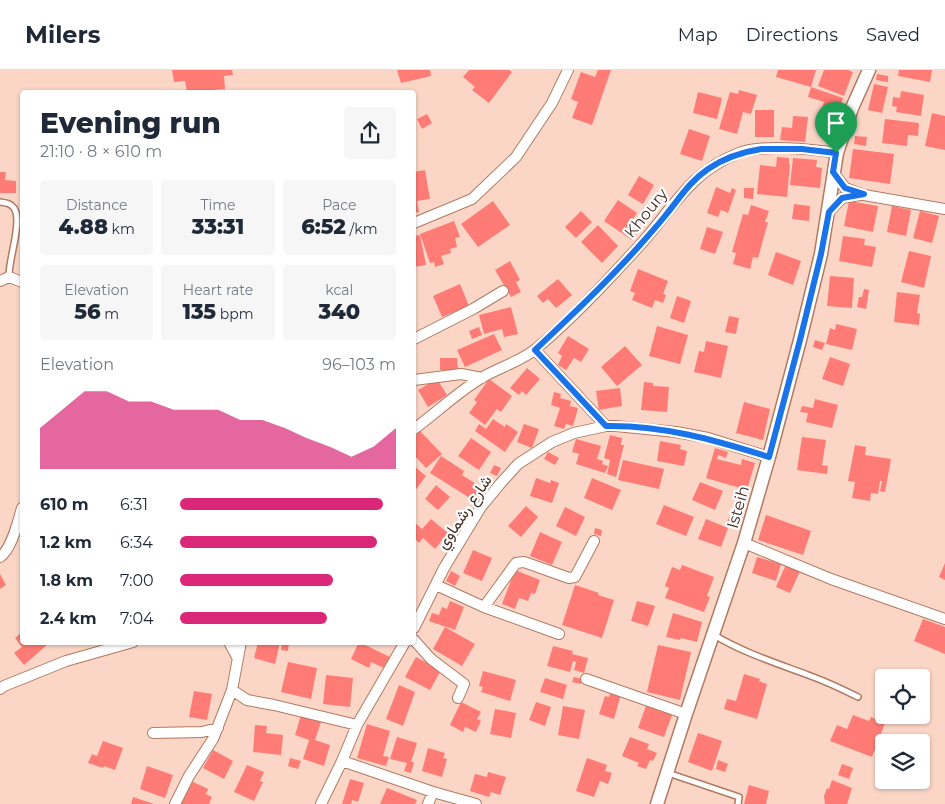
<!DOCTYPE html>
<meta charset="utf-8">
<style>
body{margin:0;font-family:Montserrat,Vazirmatn,sans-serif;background:#f6f6f7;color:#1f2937;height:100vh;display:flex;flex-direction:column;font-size:19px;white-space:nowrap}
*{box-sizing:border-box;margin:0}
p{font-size:16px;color:#747a83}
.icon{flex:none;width:28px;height:28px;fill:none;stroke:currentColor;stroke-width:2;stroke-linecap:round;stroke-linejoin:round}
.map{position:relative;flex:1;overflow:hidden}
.details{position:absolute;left:20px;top:20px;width:396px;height:555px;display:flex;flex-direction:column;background:#fff;border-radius:5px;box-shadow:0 1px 4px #0004}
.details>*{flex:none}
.controls{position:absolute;left:875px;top:599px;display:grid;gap:10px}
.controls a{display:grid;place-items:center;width:55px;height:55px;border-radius:5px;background:#fff;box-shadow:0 1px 4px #0004;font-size:25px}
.pin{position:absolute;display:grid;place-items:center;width:42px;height:42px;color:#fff;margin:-51px -21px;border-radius:50% 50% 50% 0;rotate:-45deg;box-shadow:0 0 5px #0007}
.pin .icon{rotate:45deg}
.round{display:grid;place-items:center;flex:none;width:52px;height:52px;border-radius:5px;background:#f6f6f7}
.overview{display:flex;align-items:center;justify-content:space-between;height:85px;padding:0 20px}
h1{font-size:28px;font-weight:800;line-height:38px}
.figures{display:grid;grid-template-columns:repeat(3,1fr);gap:8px;height:85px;padding:5px 20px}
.figures div{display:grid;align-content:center;border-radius:5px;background:#f6f6f7;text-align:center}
.figures b{font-size:21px;font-weight:800}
.figures small{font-size:14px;font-weight:400}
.figures p{font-size:14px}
.chart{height:140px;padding:10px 20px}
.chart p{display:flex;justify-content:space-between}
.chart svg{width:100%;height:90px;margin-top:5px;fill:#db2777;opacity:.7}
ul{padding:0 20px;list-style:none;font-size:16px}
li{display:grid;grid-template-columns:80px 60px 1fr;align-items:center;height:38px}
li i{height:12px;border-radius:6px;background:#db2777}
header{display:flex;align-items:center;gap:30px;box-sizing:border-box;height:70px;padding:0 25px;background:#fff;border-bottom:1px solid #e0e1e3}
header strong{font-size:24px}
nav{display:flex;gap:28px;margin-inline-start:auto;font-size:18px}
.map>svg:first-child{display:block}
.building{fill:#fe7c75}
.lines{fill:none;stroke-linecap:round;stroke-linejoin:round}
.service-casing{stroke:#b07a61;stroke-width:8}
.minor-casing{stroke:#b07a61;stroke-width:12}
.tertiary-casing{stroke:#b07a61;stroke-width:15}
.service{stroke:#fff;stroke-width:5}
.minor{stroke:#fff;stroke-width:10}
.tertiary{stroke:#fff;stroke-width:12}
.route-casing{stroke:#fff;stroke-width:10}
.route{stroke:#1a73e8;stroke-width:6}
.labels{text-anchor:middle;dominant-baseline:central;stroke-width:4.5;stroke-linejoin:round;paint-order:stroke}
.street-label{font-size:16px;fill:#452e24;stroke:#fff}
</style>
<header>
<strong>Milers</strong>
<nav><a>Map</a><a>Directions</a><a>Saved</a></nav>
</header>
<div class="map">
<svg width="945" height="734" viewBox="0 0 945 734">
<rect width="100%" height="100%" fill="#fbd6c7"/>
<path class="building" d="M172,0H232L233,5L224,6L225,19L187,22L185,11L174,12Z
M397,0H430L431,6L401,13Z
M469,0H509L512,2L489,33L472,20L475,17L463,7Z
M598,0H611L592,55L572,48L578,32L571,29L581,2L595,7Z
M778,0H816L811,17L776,7Z
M824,0H848L853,2L844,26L818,16Z
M899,0H932L930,12L898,6Z
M877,4L888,6V12L876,10Z
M874,14L888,17L882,43L868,40Z
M811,17L843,28L839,41L834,39L830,51L819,47L824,32L808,27Z
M739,20L757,25L751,44L743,42L737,64L719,59L730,22L738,24Z
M901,21L924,25L921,46L896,42L897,37L892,36L893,27L900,28Z
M698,22L722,28L717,49L693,43Z
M755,40H774V67H755Z
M932,43L945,46V80L925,76Z
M427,44L432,53L422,59L417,49Z
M793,46L808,47L805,72L780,70L782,57L792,58Z
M885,49L919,53L918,66L908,65L907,76L882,73Z
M689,59L710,66L702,91L680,84Z
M855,66L867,67L866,76L854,74Z
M853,79L894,84L890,114L849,108Z
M777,87L789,88V94H790L787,127L757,124L760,95L776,97Z
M793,88L817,90L816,97L822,98L820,118L790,115Z
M425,100L430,129L417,131L419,142L414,143V102Z
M0,102H6L5,110L16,111V123H0Z
M639,106L654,115L643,134L628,125Z
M716,117L730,123L732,118L736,120L728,143L721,140L718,147L707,143Z
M744,118H754L753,129L744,128Z
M618,130L637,143L628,157L636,162L632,170L604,151Z
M493,131L510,155L478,177L461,154Z
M849,131L878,136L873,162L844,156Z
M794,134L810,136L809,151L792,149Z
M751,135L769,141L765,152H768L758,188L753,187L750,199L733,194L736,183L732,182L743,144L748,145Z
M892,136L911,140L906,166L887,162Z
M581,141L592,152L576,168L565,157Z
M920,141L939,146L932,173L913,168Z
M454,151L460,167L455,168L457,177L450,179L451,183L441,186L444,194L435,197L434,192L430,193L420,164Z
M598,155L618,176L602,193L581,172Z
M707,157L723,162L715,184L700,179Z
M420,165L426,195L414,197V166Z
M843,166L865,169L864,175L876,177L872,197L839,191Z
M909,181L931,186L924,218L901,212Z
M776,182L801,191L793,215L768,205Z
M510,191L520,210L516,212L521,222L511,227L495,200Z
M638,199L668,211L663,224L666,225L663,233L655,230L652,238L632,230L635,223L630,221Z
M830,206L854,208L852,238L827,236Z
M558,209L572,225L556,238L548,229L543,233L537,226Z
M460,214L469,236L442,247L433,226Z
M864,219L869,220L866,239L857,237L859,227H862Z
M897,222L920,225L917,243L920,244L919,255L894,252Z
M677,226L691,231L684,253L670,248Z
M511,237L518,264L504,267L502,259L484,264L479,245Z
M729,246L739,248L736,264L725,262Z
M836,254L857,259L852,280L826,274L830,258L835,260Z
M657,256L688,265L680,294L649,286Z
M479,257L482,265L472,269L469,261Z
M494,264L502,280L465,297L457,280Z
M568,266L589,279L581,292L574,288L566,300L558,295L562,286L558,283Z
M815,270L825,273L822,280L813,277Z
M706,271L728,276L721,308L694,302L699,281L704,282Z
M625,276L642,295L617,316L601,297Z
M830,287L850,294L843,316L822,309Z
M440,288H457L458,300H440Z
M527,298L540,309L526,325L522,321L519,325L510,318Z
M437,309L447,325L428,337L418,320Z
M489,309L512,326L501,342L497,339L485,355L469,343L477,332L474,330Z
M644,312L653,313V316L669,317L667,342L641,340Z
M620,318L622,336L599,340L596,321Z
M554,322L561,324L560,328L571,331L570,336L578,338L573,356L566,354L564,359L554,356L560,338L551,335Z
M815,329L838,335L832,358L806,352L808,343L800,342L802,336L813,338Z
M744,332L770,339L763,370L736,363Z
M493,349L505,357L506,354L518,362L505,382L475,361L479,354L486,359Z
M524,354L539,359L532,378L517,372Z
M420,361L442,384L426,398L414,385V367Z
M610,365L622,368L621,375H624L616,407L607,404L610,390L604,388Z
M802,367L826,370L822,395L828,396L827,404L797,400Z
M471,368L491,382L479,400L458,386Z
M576,369L601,376L597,389L603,391L602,394L608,396L605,403L576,394L579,384L572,382Z
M660,371L681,375L680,379L687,381L684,396L657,391Z
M855,375L866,377L865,385L891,389L885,422L880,421L882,411H880L878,424L871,423L870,431L852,428L855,412L848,411Z
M715,378L728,382L726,388L718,385L717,389L741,395L742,389L755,393L747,420L706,408Z
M548,382L559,388L555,395L544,389Z
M441,386L464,401L462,405L484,419L476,432L430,403Z
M623,390L664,399L659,419L618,410Z
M494,395L501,398L497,406L490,403Z
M414,396L426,406L414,422Z
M536,408L550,413L551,410L559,413L552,433L530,426Z
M592,408L621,420L612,440L584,428Z
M700,412L723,421L715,440L692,430Z
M436,415L450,427L438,440L425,429Z
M664,435L694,447L686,466L656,454Z
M526,436L538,447L521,467L508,456Z
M565,437L585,447L576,466L556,456Z
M730,445L741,449L738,456L727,452Z
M766,445L811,461L803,485L758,470Z
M431,449L448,463L435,479L423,468L419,473L414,468V452L422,459Z
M706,449L728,458L721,477L698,469Z
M595,458L602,460L601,466L594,464Z
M540,462L562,472L552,495L530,486Z
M473,480L492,488L482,511L463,503Z
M757,487L781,494L776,511L752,503Z
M787,492L801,499L790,523L776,517Z
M945,493V510L939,507Z
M682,495L714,507L707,526L710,527L704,542L665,528L669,518L665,516L672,497L680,500Z
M515,500L540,510L535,524L531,523L528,531L519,528L515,539L502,534Z
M451,501L460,506L455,516L446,511Z
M0,504L6,515L0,519Z
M575,515L599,523L598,525L614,530L602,568L562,555Z
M450,531L464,537L455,560L429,551L432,543L439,545L442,537L447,539Z
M637,531L655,536L648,556L631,551Z
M673,543L702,552L697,572L681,568L680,570L666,567Z
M923,549L945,557V584L914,571Z
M445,557L475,574L462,596L433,579Z
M22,562V572H47L48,574L24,595L14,583L22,577L15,568Z
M258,572H280L275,594L254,588Z
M282,572H289L288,581L281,580Z
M359,572L392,588L386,599L371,592L369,598L351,589Z
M658,575L691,582L680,630L647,622Z
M553,576L573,581L572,584L588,588L584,603L574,600L576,592L573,591L570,602L547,596Z
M416,587L441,600L430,620L405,607Z
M288,592L317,598L311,629L281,622Z
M483,601L516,610L510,631L481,622L483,617L479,616Z
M744,604L760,609L759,611L767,614L757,649L724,639L727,629L736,631Z
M326,605L353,608L350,637L323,634Z
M574,607L582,609L581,614L572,612Z
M545,608L567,615L563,629L540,622Z
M399,615L415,622L403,656L386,649Z
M194,621L212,624L207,650L189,647Z
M611,621L621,624L614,649L599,644L605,626L609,627Z
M461,632L481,642L477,649L481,651L476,662L465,657L463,662L450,655Z
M536,632L551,637L545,656L529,650Z
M563,636L585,640L579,669L558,665Z
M646,636L672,645L664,667L638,658Z
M495,639L516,643L511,668L490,664Z
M301,645L321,652L315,670L330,675L324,696L303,689L309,670L295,665Z
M853,645L869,651L871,647L885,653L872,687L830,671L837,655L847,659Z
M367,654L390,661L383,686L389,687L386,696L357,688Z
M255,655L267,656L266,663L283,665L281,685L253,682Z
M698,663L722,671L712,701L688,692Z
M397,667L417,673L411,692H414L411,703L404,701L407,693L390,689Z
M630,667L649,674L647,679L657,683L653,691L650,690L646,699L637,696L639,693L622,686Z
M103,671L123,678L115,700L104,696L103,698L88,693L92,684L97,686Z
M428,678L445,683L443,688L447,689L442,707L422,701Z
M213,680L233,691L224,709L203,698Z
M290,688L301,691L298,699L288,696Z
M587,688L607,695L605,701L612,703L608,714L600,711L594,727L576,721Z
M718,690L728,694L725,702L716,699Z
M842,694L853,698L849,709L838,705Z
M247,695L264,702L260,711L263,712L254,731L234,722Z
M147,696L173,705L165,728L140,719Z
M488,702L506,707L500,725L491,722L489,727L470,721L475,704L487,707Z
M350,709L364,713L358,732L352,730L351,734H342Z
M832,710L852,718L847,734H825L824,726L827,718L829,719Z
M191,711L208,719L206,724L212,727L209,734H181Z
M749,715L769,721L766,734H744Z
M387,718L417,730L415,734H380Z
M133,727L154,734H131Z"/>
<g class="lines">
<defs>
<path id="service" d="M0,132C6,133 10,133 14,138C23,151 8,191 9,207
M714,565C744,583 776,593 808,605C825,611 842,619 858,627
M668,703L739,727L738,734"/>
<path id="minor" d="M833,102L845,118L864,125L945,139
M829,142L842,128L860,125
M414,153L472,129L516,87L552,33L568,0
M0,211L9,207L22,212
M414,269L473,239L503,221
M535,280L606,356
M414,310L461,304L482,308
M414,359C436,343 460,320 483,307C500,297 522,291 537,278C574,247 608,210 641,174C674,137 690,102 739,83C762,74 811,79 837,83
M744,473L831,509L945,549
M0,487C12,479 18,451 22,438
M436,515L484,537L559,564
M484,537L516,493L524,492L569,508L575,507L594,471
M414,558L444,498L481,437L500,414L518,394L552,372L574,363L606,356H616L676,362L708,368L769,387
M414,570L431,589L464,614L458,628
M229,572L237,587
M586,609L686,644
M0,619L4,616L66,591L133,572
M232,620L247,630L274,635L357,655
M153,663L202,662L218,658
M342,691L433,722L476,734
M175,734L189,706L213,669L232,620L241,572
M321,734L342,691L357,655L405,572
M428,734L433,722"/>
<path id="tertiary" d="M657,734L686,644L744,473L769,387L800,270L821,184L837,83L852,38L869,0"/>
</defs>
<use href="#service" class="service-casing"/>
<use href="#minor" class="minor-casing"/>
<use href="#tertiary" class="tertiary-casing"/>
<use href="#service" class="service"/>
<use href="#minor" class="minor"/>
<use href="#tertiary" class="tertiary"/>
</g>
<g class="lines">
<defs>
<path id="route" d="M761,79H802L836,83L833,102L845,118L864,124L842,128L829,142L821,184L800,270L769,387C715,370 663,355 606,356L535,280C571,246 607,212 640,175C648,166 657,156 665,146C679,129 689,112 708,99C724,88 742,82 761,79Z"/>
</defs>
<use href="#route" class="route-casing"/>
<use href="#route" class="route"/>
</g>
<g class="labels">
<g class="street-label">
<text transform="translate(646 143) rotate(-51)">Khoury</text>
<text transform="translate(738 437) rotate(-74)">Isteih</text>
<text transform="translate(464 442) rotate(-56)">شارع رشماوي</text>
</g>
</g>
</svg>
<div class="controls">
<a><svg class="icon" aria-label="locate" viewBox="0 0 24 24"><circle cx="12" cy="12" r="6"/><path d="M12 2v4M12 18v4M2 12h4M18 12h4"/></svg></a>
<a><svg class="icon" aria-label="layers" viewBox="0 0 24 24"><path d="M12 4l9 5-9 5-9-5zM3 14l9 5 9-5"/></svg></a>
</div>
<div class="pin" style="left:836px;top:83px;background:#1e9e55"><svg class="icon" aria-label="arrive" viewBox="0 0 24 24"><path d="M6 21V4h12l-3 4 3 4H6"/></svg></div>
<section class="details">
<div class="overview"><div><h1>Evening run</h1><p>21:10 · 8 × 610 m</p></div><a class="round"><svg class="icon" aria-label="share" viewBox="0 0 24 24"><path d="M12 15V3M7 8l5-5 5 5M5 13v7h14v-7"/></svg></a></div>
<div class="figures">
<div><p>Distance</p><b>4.88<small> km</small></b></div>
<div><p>Time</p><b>33:31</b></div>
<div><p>Pace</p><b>6:52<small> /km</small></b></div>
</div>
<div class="figures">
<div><p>Elevation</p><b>56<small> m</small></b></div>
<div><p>Heart rate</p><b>135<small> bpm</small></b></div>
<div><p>kcal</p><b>340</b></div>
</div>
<div class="chart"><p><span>Elevation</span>96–103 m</p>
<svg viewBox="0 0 160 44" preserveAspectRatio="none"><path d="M0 44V24L10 15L20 6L30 6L40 11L50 11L60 15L70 15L80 15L90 20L100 20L110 24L120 29L130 33L140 38L150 33L160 24V44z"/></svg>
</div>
<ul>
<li><b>610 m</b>6:31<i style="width:94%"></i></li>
<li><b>1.2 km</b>6:34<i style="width:91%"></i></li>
<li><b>1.8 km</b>7:00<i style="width:71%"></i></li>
<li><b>2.4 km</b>7:04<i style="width:68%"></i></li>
</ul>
</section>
</div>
